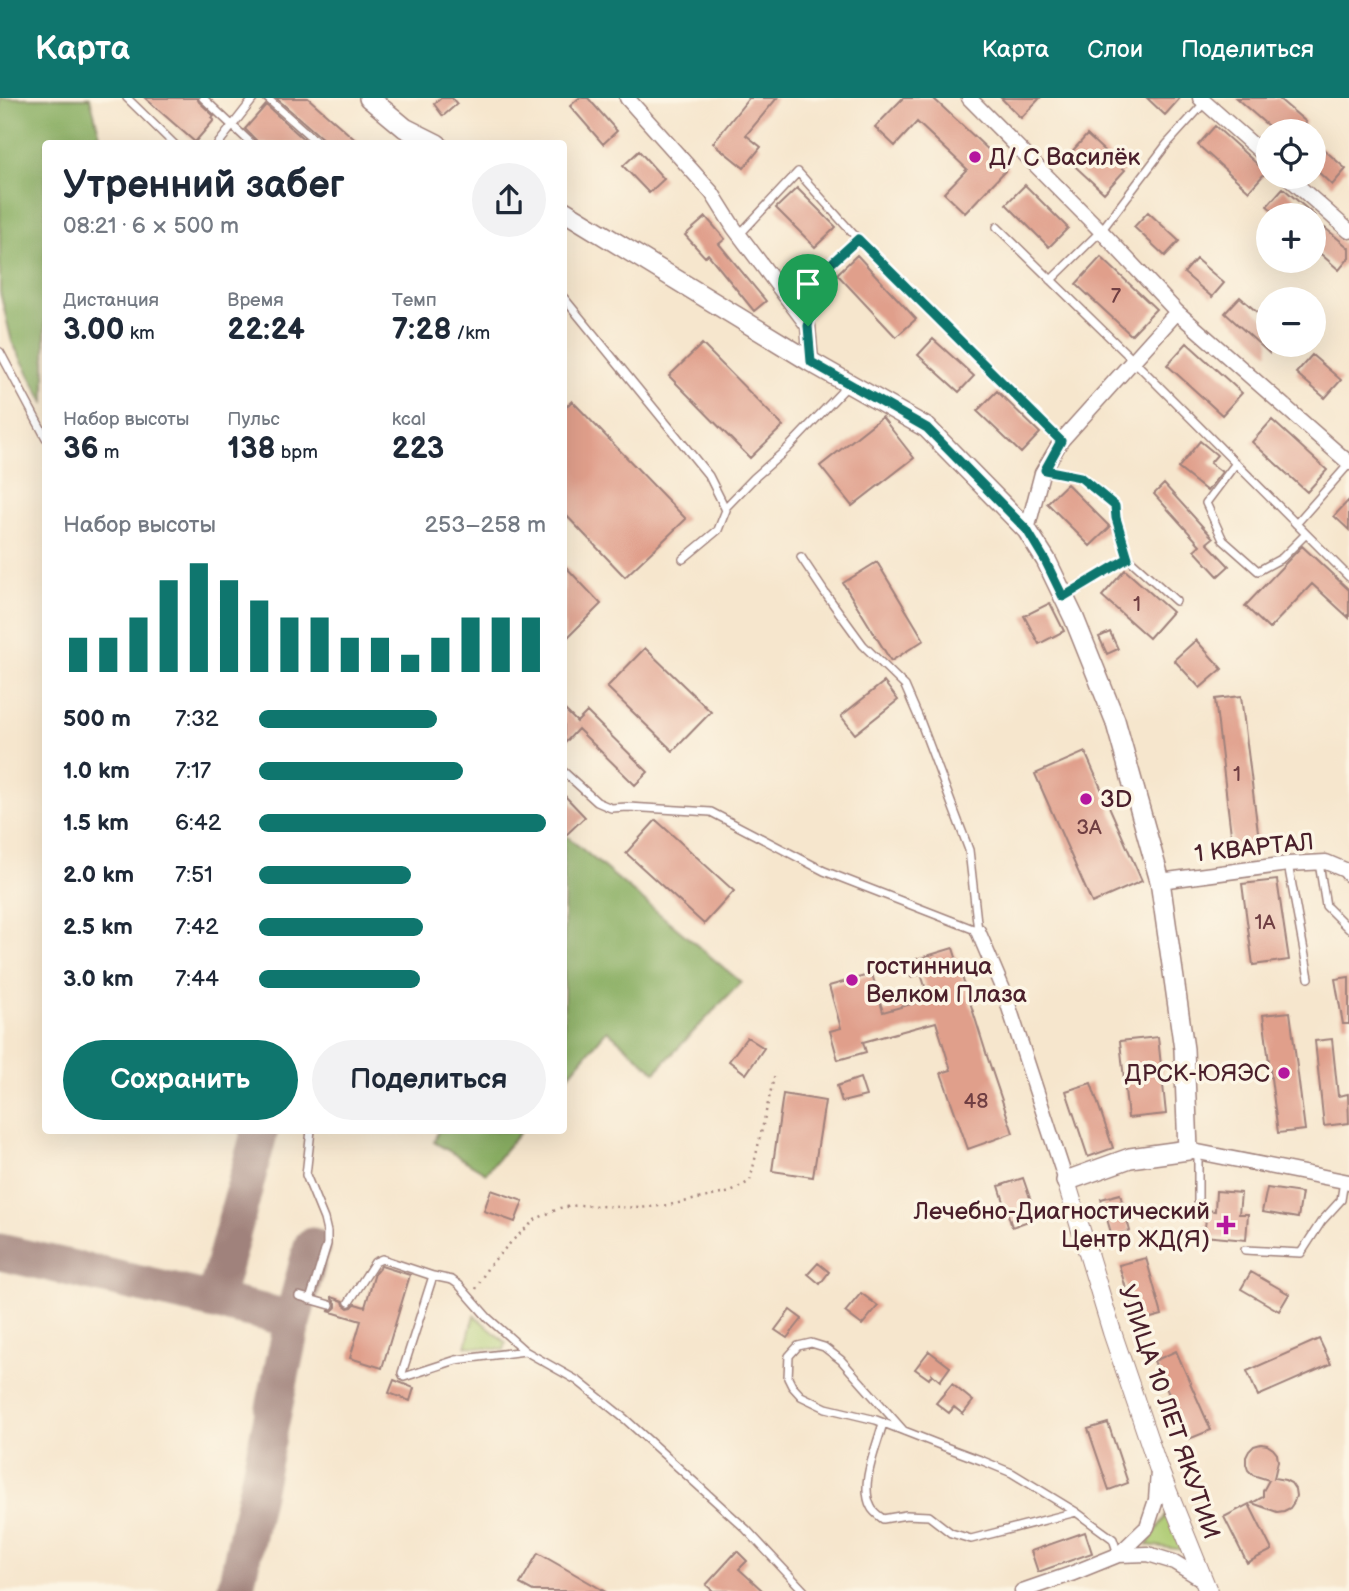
<!DOCTYPE html>
<html lang="ru">
<meta charset="utf-8">
<style>
body{margin:0;font-family:"Balsamiq Sans",sans-serif;background:#f2f2f3;color:#1f2937;height:100vh;display:flex;flex-direction:column;font-size:26px;white-space:nowrap}
*{box-sizing:border-box;margin:0}
p{font-size:23px;color:#747a83}
.icon{flex:none;width:38px;height:38px;fill:none;stroke:currentColor;stroke-width:2;stroke-linecap:round;stroke-linejoin:round}
.map{position:relative;flex:1;overflow:hidden}
.sheet{position:absolute;left:42px;top:42px;width:525px;height:994px;display:flex;flex-direction:column;background:#fff;border-radius:7px;box-shadow:0 7px 28px #0002}
.sheet>*{flex:none}
.tools{position:absolute;left:1256px;top:21px;display:grid;gap:14px}
.tools a{display:grid;place-items:center;width:70px;height:70px;border-radius:50%;background:#fff;box-shadow:0 7px 28px #0002;font-size:35px}
.pin{position:absolute;display:grid;place-items:center;width:60px;height:60px;color:#fff;margin:-72px -30px;border-radius:50% 50% 50% 0;rotate:-45deg;box-shadow:0 0 7px #0007}
.pin .icon{rotate:45deg}
.round{display:grid;place-items:center;flex:none;width:74px;height:74px;border-radius:37px;background:#f2f2f3}
.overview{display:flex;align-items:center;justify-content:space-between;height:119px;padding:0 21px}
h1{font-size:38px;font-weight:800;line-height:52px}
.figures{display:grid;grid-template-columns:repeat(3,1fr);gap:10px;height:119px;padding:7px 21px}
.figures div{display:grid;align-content:center}
.figures b{font-size:30px;font-weight:800}
.figures small{font-size:19px;font-weight:400}
.figures p{font-size:19px}
.chart{height:196px;padding:14px 21px}
.chart p{display:flex;justify-content:space-between}
.chart svg{width:100%;height:126px;margin-top:7px;stroke:#0f766e;stroke-width:6}
.action{display:flex;gap:14px;margin-top:auto;padding:14px 21px}
.action a{flex:1;height:80px;border-radius:42px;background:#0f766e;color:#fff;font-size:28px;font-weight:800;line-height:80px;text-align:center}
.action a+a{background:#f2f2f3;color:#1f2937}
ul{padding:0 21px;list-style:none;font-size:23px}
li{display:grid;grid-template-columns:112px 84px 1fr;align-items:center;height:52px}
li i{height:18px;border-radius:9px;background:#0f766e}
header{display:flex;align-items:center;gap:42px;box-sizing:border-box;height:98px;padding:0 35px;background:#0f766e;color:#fff}
header strong{font-size:33px}
nav{display:flex;gap:38px;margin-inline-start:auto;font-size:24px}
.map>svg:first-child{display:block}
.green{fill:#adcb72;stroke:#7c754e;stroke-width:2}
.forest{fill:#8aaf64;stroke:#6a6748;stroke-width:2}
.lines{fill:none;stroke-linecap:round;stroke-linejoin:round}
.taxiway{stroke:#a0827c;stroke-width:37}
.building{fill:#e09f8b}
.service-casing{stroke:#a0827c;stroke-width:10}
.minor-casing{stroke:#a0827c;stroke-width:17}
.tertiary-casing{stroke:#a0827c;stroke-width:20}
.secondary-casing{stroke:#a0827c;stroke-width:22}
.path{stroke:#a0827c;stroke-width:2.5;stroke-dasharray:2 5;stroke-linecap:butt}
.service{stroke:#fff;stroke-width:7}
.minor{stroke:#fff;stroke-width:14}
.tertiary{stroke:#fff;stroke-width:18}
.secondary{stroke:#fff;stroke-width:19}
.route-casing{stroke:#fff;stroke-width:14}
.route{stroke:#0f766e;stroke-width:9}
.poi-dot{fill:#b5179e;stroke:#fcf5e5;stroke-width:2.5}
.labels{text-anchor:middle;dominant-baseline:central;stroke-width:7;stroke-linejoin:round;paint-order:stroke}
.number-label{font-size:21px;fill:#703f43}
.poi-label{font-size:24px;fill:#4a1f2b;stroke:#fcf5e5;text-anchor:start}
.street-label{font-size:24px;fill:#4a1f2b;stroke:#fcf5e5}
</style>
<header>
<strong>Карта</strong>
<nav><a>Карта</a><a>Слои</a><a>Поделиться</a></nav>
</header>
<div class="map">
<svg width="1349" height="1493" viewBox="0 0 1349 1493">
<rect width="100%" height="100%" fill="#fcf5e5"/>
<filter id="ink" filterUnits="userSpaceOnUse"><feTurbulence type="fractalNoise" baseFrequency=".0143" numOctaves="2"/><feDisplacementMap in="SourceGraphic" scale="14" xChannelSelector="R" yChannelSelector="G"/><feConvolveMatrix kernelMatrix="1 2 1 2 8 2 1 2 1" color-interpolation-filters="sRGB"/></filter>
<filter id="wash" filterUnits="userSpaceOnUse"><feTurbulence type="fractalNoise" baseFrequency=".00686" numOctaves="4" result="noise"/><feDisplacementMap in="SourceGraphic" scale="28" xChannelSelector="R" yChannelSelector="G"/><feGaussianBlur stdDeviation="1.57" result="paint"/><feColorMatrix in="noise" values="0 0 0 0 0 0 0 0 0 0 0 0 0 0 0 0 0 1.4 0 .05"/><feComposite in="paint" operator="in"/></filter>
<g filter="url(#wash)">
<rect width="100%" height="100%" fill="#f6e6cd"/>
<path class="green" d="M474,1217L506,1245L504,1252L466,1248Z
M1168,1414L1184,1452L1147,1447Z"/>
<path class="forest" d="M0,0H90L102,45L46,46L45,306L12,244L0,194Z
M564,736L741,884L655,974L607,932L564,983Z
M438,1033V1032L521,1033L486,1075L434,1044Z"/>
<g class="lines">
<path class="taxiway" d="M0,1154L293,1221L312,1148
M214,1204L260,1032
M235,1493L293,1221"/>
</g>
<g id="blocks">
<path class="building" d="M145,0H197L199,4L214,18L212,20L214,22L195,44Z
M276,0H308L360,46H325L323,41Z
M441,0H452L457,6L443,18L434,6Z
M579,0H588L617,33L603,46L570,8Z
M749,0H777L746,37L761,49L744,70L713,45Z
M903,0H933L1008,70L965,115L944,95L967,71L917,24L895,48L875,29Z
M1001,0H1040L1021,20Z
M1147,0H1180L1165,17Z
M1236,0H1278L1306,24L1299,33H1274Z
M266,7L309,46H258L256,42L245,31Z
M1215,28L1266,74L1249,93L1198,47Z
M1087,37L1125,72L1104,95L1066,60Z
M1321,49L1346,71L1332,87L1314,70V56Z
M639,53L664,81L649,95L623,68Z
M1025,87L1068,130L1049,149L1006,106Z
M797,90L836,129L815,149L776,110Z
M1283,90L1314,117H1278L1267,108Z
M1148,114L1179,143L1165,158L1134,129Z
M706,119L725,141L719,146L766,203L754,213L708,156L705,159L685,137Z
M1325,130L1349,150V160L1339,172L1314,150V142Z
M857,157L916,221L896,239L837,176Z
M1101,159L1156,211L1131,237L1076,186Z
M1196,161L1224,185L1212,199L1184,175Z
M1240,199L1269,225V255L1225,215Z
M933,241L974,278L959,294L918,257Z
M1187,245L1242,295L1222,317L1167,267Z
M702,246L783,328L750,360L669,278Z
M1312,257L1341,282L1325,300L1296,275Z
M997,293L1040,335L1021,355L977,313Z
M572,303L686,421L625,479L564,415V311Z
M882,319L914,360L852,408L820,368Z
M1272,322L1327,372L1307,394L1252,344Z
M1200,343L1217,357L1210,365L1222,374L1207,393L1178,370Z
M1067,386L1110,429L1090,448L1047,405Z
M1164,386L1213,440L1207,445L1229,468L1218,478L1194,452L1200,447L1154,396Z
M1349,402V432L1334,418Z
M1302,448L1349,492V520L1312,486L1269,531L1245,508Z
M877,464L924,542L891,563L843,485Z
M564,467L601,506L564,543Z
M1125,472L1172,514L1149,540L1102,498Z
M1050,505L1064,533L1039,546L1024,518Z
M1110,534L1118,551L1107,556L1099,539Z
M1196,542L1222,571L1200,590L1174,562Z
M645,550L711,614L673,653L607,589Z
M884,584L898,602L855,636L841,618Z
M1241,598L1260,750L1233,753L1215,601Z
M564,611L577,624L587,614L648,674L635,687L578,631L564,646Z
M1085,654L1142,783L1092,805L1035,676Z
M564,697L585,719L564,739Z
M656,722L734,793L704,826L626,755Z
M1277,782L1289,862L1253,867L1242,786Z
M953,850L987,958L1013,1035L968,1051L941,975L951,972L936,924L863,944L866,954L838,962L830,933L841,930L829,888L872,876L883,914L929,901L921,876L911,879L907,864Z
M1349,879V926H1343L1335,881Z
M1290,914L1305,1032L1278,1035L1263,917Z
M747,939L764,950L746,976L729,963Z
M1158,939L1166,1016L1128,1020L1120,943Z
M1332,941L1338,998L1348,996L1349,1025L1324,1028L1315,943Z
M860,980L866,998L842,1004L837,988Z
M1091,985L1113,1050L1088,1059L1066,993Z
M783,996L825,1003L813,1079L772,1073Z
M1023,1080L1037,1120L1012,1129L999,1088Z
M1267,1090L1302,1095L1298,1120L1262,1114Z
M491,1092L523,1103L515,1124L484,1113Z
M1216,1093L1241,1095L1239,1116H1248L1246,1142L1204,1138L1207,1112L1215,1113Z
M1120,1096L1130,1133L1112,1138L1101,1101Z
M1146,1160L1162,1217L1136,1224L1119,1167Z
M818,1165L829,1174L820,1186L808,1176Z
M381,1168L410,1177L382,1270L350,1260L361,1223L328,1213H332L336,1209V1205L332,1201V1199L343,1203L344,1207L348,1210L352,1209L355,1206L365,1209L375,1175Z
M1251,1174L1289,1196L1279,1213L1241,1191Z
M861,1195L878,1208L862,1227L845,1214Z
M790,1212L802,1221L787,1240L775,1232Z
M1319,1241L1331,1266L1258,1298L1247,1273Z
M929,1253L950,1269L940,1283L932,1276L929,1281L915,1271Z
M1176,1253L1211,1332L1189,1341L1154,1263Z
M394,1282L414,1290L410,1303L389,1295Z
M952,1286L973,1303L963,1316L954,1309L949,1315L936,1305Z
M1108,1325L1128,1385L1109,1392L1088,1331Z
M1261,1346L1267,1347L1273,1351L1277,1356L1278,1363L1274,1380L1285,1382L1291,1385L1295,1391L1296,1398L1294,1404L1290,1410L1284,1413L1277,1414L1252,1405L1263,1399V1393L1269,1382L1253,1377L1248,1372L1246,1366V1359L1249,1353L1254,1348Z
M1249,1406L1272,1452L1247,1465L1224,1419Z
M1085,1434L1092,1455L1038,1474L1031,1453Z
M737,1453L747,1463L739,1471L763,1493H713L706,1487Z
M538,1455L573,1475L604,1493H533L520,1486Z"/>
</g>
</g>
<g filter="url(#ink)">
<use href="#blocks" fill-opacity="0" stroke="#a0827c" stroke-width="2"/>
<g class="lines">
<defs>
<path id="service" d="M127,0L174,46
M203,0L252,46
M267,0L319,46
M218,46L254,0
M997,129L1133,262L1349,479
M739,137L798,74L863,147L1061,343
M1051,182L1101,133L1167,46L1206,3
M564,200L709,378L726,412L718,432L683,461
M808,227L824,172L858,141
M0,254L46,340
M1236,365L1206,405L1223,442L1258,473L1282,460L1306,436
M1045,372L1080,379L1115,408L1116,420L1128,460
M725,410L754,380L787,351L848,287
M1296,426L1349,366
M1064,499L1128,460L1176,503
M564,674L597,704L611,710L628,709L711,714L824,773L978,833L969,752L921,625L905,588L863,547L825,495L801,459
M1319,765L1326,808L1349,831
M1288,766L1309,880
M1198,1104V1054
M1245,1152L1301,1155L1321,1124L1341,1102L1344,1083
M433,1178L452,1182L459,1187L488,1220L525,1253L456,1262L404,1279L402,1275Z
M299,1198L330,1207
M310,1202L327,1146V1134L324,1121L306,1077L311,1032
M349,1204L375,1164L382,1161L433,1178
M525,1253L578,1283L625,1321L746,1431L804,1493
M883,1325C877,1349 859,1386 871,1409C873,1414 879,1418 883,1421L906,1417L929,1418L951,1435L971,1441L1076,1414
M904,1333L841,1262L824,1249L811,1245L798,1248L789,1258L788,1280L792,1288L801,1298L826,1310L876,1322L940,1347L983,1363L1012,1375L1076,1414L1113,1441L1118,1456"/>
<path id="minor" d="M627,0L712,95L734,130L808,228L811,264
M969,0L1101,133L1177,214L1349,365
M1200,0L1269,61
M1288,79L1349,133
M1027,432L1042,375L1061,343L1177,214
M1160,783L1288,766L1326,764L1345,772L1349,777
M978,833L1004,894L1066,1083
M1188,1052L1349,1084
M1118,1457L1147,1429L1156,1402L1158,1373
M1022,1493L1071,1476L1118,1457L1148,1456L1174,1464L1200,1480L1204,1486"/>
<path id="tertiary" d="M1066,1083L1112,1234L1158,1369L1208,1493"/>
<path id="secondary" d="M369,0L405,30L437,46
M564,113L811,264L927,330L1027,432L1046,462L1074,520L1115,622L1160,783L1184,951L1188,1052L1130,1060L1066,1083"/>
</defs>
<use href="#service" class="service-casing"/>
<use href="#minor" class="minor-casing"/>
<use href="#tertiary" class="tertiary-casing"/>
<use href="#secondary" class="secondary-casing"/>
<path class="path" d="M476,1191L488,1169L513,1142L536,1121L560,1110L579,1107L639,1110L669,1107L731,1094L750,1083L774,979"/>
<use href="#service" class="service"/>
<use href="#minor" class="minor"/>
<use href="#tertiary" class="tertiary"/>
<use href="#secondary" class="secondary"/>
</g>
</g>
<g class="lines" filter="url(#ink)">
<defs>
<path id="route" d="M858,141L1061,343L1045,372L1080,379L1115,408L1116,420L1128,460L1063,499L1045,462L1027,432L927,330L811,264L808,228L824,172Z"/>
</defs>
<use href="#route" class="route-casing"/>
<use href="#route" class="route"/>
</g>
<g class="poi-dot">
<circle cx="975" cy="59" r="7"/>
<circle cx="1086" cy="701" r="7"/>
<circle cx="852" cy="882" r="7"/>
<circle cx="1284" cy="975" r="7"/>
<path d="M1222.5 1116.5h7v7h7v7h-7v7h-7v-7h-7v-7h7z"/>
</g>
<g class="labels">
<g class="number-label">
<text x="1116" y="198">7</text>
<text x="1137" y="506">1</text>
<text x="1237" y="676">1</text>
<text x="1089" y="729">3А</text>
<text x="1265" y="824">1А</text>
<text x="976" y="1003">48</text>
</g>
<g class="poi-label">
<text x="989" y="59">Д/ С Василёк</text>
<text x="1100" y="701">3D</text>
<text x="866" y="868">гостинница<tspan x="866" dy="28">Велком Плаза</tspan></text>
<text x="1270" y="975" text-anchor="end">ДРСК-ЮЯЭС</text>
<text x="1210" y="1113" text-anchor="end">Лечебно-Диагностический<tspan x="1210" dy="28">Центр ЖД(Я)</tspan></text>
</g>
<g class="street-label">
<text transform="translate(1254 750) rotate(-6)">1 КВАРТАЛ</text>
<text transform="translate(1169 1314) rotate(71)">УЛИЦА 10 ЛЕТ ЯКУТИИ</text>
</g>
</g>
</svg>
<div class="tools">
<a><svg class="icon" aria-label="locate" viewBox="0 0 24 24"><circle cx="12" cy="12" r="6"/><path d="M12 2v4M12 18v4M2 12h4M18 12h4"/></svg></a>
<a>+</a>
<a>−</a>
</div>
<div class="pin" style="left:808px;top:228px;background:#1e9e55"><svg class="icon" aria-label="arrive" viewBox="0 0 24 24"><path d="M6 21V4h12l-3 4 3 4H6"/></svg></div>
<section class="sheet">
<div class="overview"><div><h1>Утренний забег</h1><p>08:21 · 6 × 500 m</p></div><a class="round"><svg class="icon" aria-label="share" viewBox="0 0 24 24"><path d="M12 15V3M7 8l5-5 5 5M5 13v7h14v-7"/></svg></a></div>
<div class="figures">
<div><p>Дистанция</p><b>3.00<small> km</small></b></div>
<div><p>Время</p><b>22:24</b></div>
<div><p>Темп</p><b>7:28<small> /km</small></b></div>
</div>
<div class="figures">
<div><p>Набор высоты</p><b>36<small> m</small></b></div>
<div><p>Пульс</p><b>138<small> bpm</small></b></div>
<div><p>kcal</p><b>223</b></div>
</div>
<div class="chart"><p><span>Набор высоты</span>253–258 m</p>
<svg viewBox="0 0 160 44" preserveAspectRatio="none"><path d="M5 44V32M15 44V32M25 44V25M35 44V12M45 44V6M55 44V12M65 44V19M75 44V25M85 44V25M95 44V32M105 44V32M115 44V38M125 44V32M135 44V25M145 44V25M155 44V25"/></svg>
</div>
<ul>
<li><b>500 m</b>7:32<i style="width:62%"></i></li>
<li><b>1.0 km</b>7:17<i style="width:71%"></i></li>
<li><b>1.5 km</b>6:42<i style="width:100%"></i></li>
<li><b>2.0 km</b>7:51<i style="width:53%"></i></li>
<li><b>2.5 km</b>7:42<i style="width:57%"></i></li>
<li><b>3.0 km</b>7:44<i style="width:56%"></i></li>
</ul>
<div class="action"><a>Сохранить</a><a>Поделиться</a></div>
</section>
</div>
